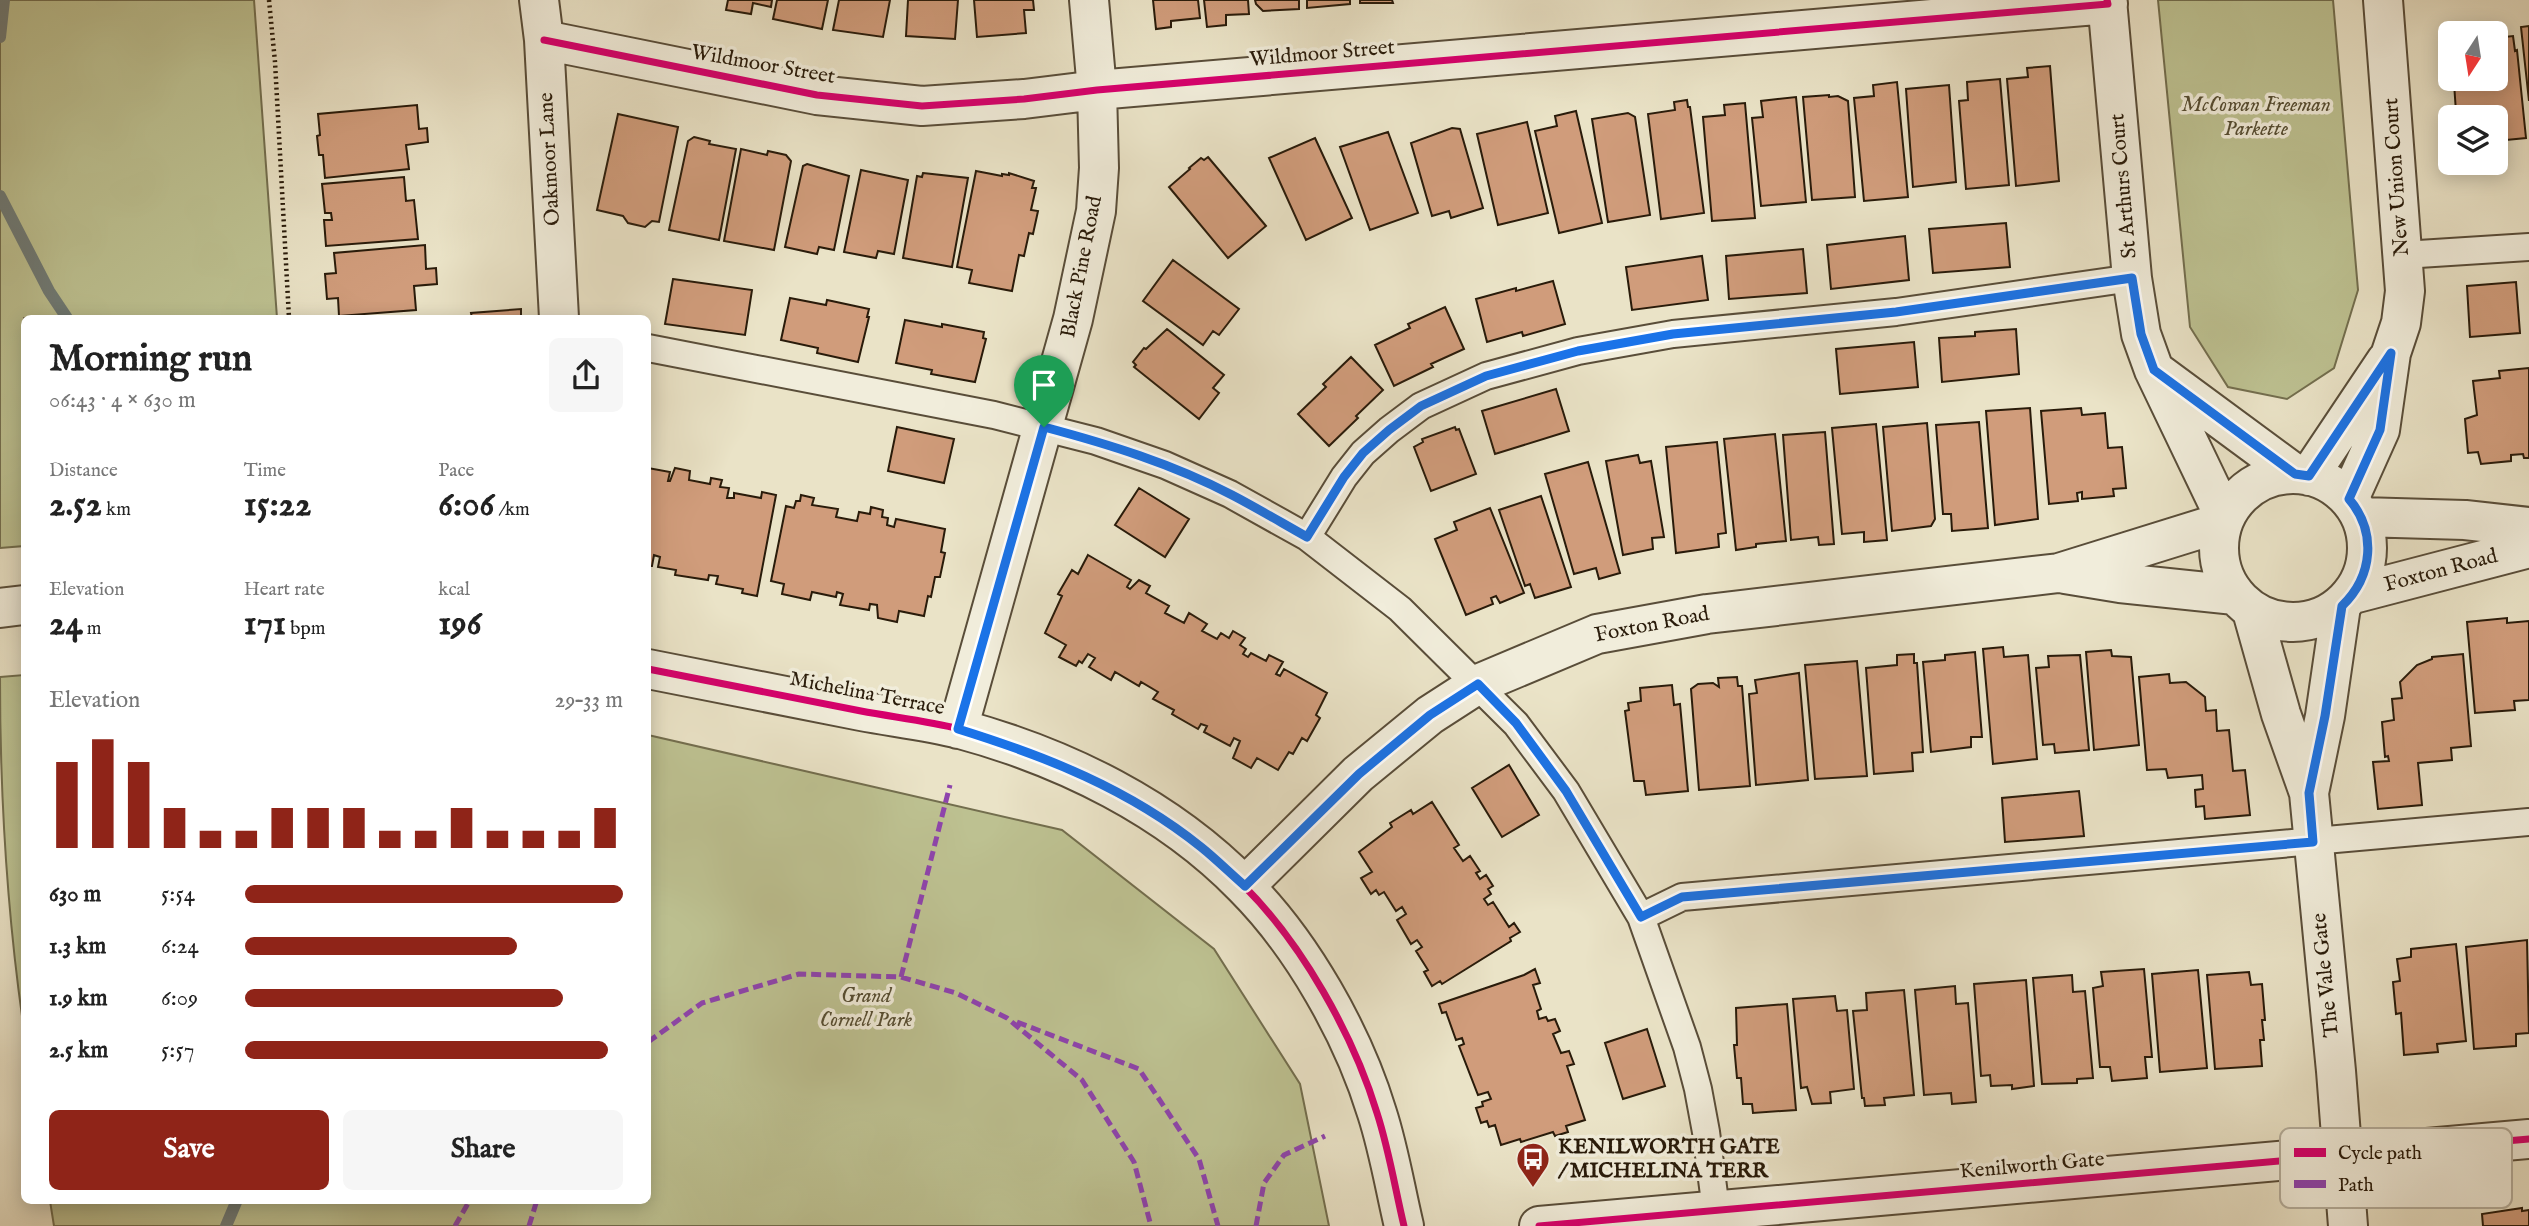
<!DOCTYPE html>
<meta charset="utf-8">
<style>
body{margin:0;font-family:"IM FELL English",serif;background:#f6f6f6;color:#222;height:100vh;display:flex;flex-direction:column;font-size:26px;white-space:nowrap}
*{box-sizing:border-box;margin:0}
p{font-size:23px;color:#767676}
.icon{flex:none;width:38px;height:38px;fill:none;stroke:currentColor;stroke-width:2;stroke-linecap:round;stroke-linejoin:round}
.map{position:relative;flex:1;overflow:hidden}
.side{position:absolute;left:21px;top:315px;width:630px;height:889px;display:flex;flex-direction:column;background:#fff;border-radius:10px;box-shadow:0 4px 18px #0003}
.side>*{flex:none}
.needle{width:46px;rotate:192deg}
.buttons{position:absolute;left:2438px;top:21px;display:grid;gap:14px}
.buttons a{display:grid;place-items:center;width:70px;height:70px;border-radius:10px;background:#fff;box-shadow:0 4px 18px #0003;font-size:35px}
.pin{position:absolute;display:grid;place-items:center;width:60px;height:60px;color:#fff;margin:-72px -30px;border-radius:50% 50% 50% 0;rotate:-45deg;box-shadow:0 0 7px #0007}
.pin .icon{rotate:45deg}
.round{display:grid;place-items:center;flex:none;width:74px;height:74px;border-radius:10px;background:#f6f6f6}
.summary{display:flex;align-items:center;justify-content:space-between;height:119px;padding:0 28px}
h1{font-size:38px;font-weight:700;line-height:52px}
.stats{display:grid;grid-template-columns:repeat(3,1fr);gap:10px;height:119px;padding:7px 28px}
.stats div{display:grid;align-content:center}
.stats b{font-size:35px;font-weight:700}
.stats small{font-size:19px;font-weight:400}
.stats p{font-size:19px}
.chart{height:196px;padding:14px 28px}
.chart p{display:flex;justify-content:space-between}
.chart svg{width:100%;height:126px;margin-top:7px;stroke:#8f2418;stroke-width:6}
.action{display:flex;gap:14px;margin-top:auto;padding:14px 28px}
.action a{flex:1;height:80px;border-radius:10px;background:#8f2418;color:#fff;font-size:28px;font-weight:700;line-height:80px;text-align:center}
.action a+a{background:#f6f6f6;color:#222}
ul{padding:0 28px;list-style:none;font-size:23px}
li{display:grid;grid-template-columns:112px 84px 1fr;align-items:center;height:52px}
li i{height:18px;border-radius:9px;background:#8f2418}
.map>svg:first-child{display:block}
.green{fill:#bdc191;stroke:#736e4e;stroke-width:2}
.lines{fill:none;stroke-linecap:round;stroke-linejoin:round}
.stream{stroke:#6f7b77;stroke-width:12}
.building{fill:#d09c7b;stroke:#291b0a;stroke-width:2}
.lane-casing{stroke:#594d39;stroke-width:30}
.street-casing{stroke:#594d39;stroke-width:42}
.path{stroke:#291b0a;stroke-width:4.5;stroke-dasharray:2 3.5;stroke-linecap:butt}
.lane{stroke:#f1eddb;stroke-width:26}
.street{stroke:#f1eddb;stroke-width:38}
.quiet{stroke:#8e44ad;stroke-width:5;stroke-dasharray:10 5;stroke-linecap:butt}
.cycleway-casing{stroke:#f1eddb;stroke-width:11}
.cycleway{stroke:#d6006c;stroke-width:7}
.route-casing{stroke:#fff;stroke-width:14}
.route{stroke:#1a73e8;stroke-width:9}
.labels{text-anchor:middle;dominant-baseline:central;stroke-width:7;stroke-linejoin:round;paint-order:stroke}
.street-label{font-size:21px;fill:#291b0a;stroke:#f1eddb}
.park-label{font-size:21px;font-style:italic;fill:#554d32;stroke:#f1eddb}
.poi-label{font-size:21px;font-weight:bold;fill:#291b0a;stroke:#f1eddb;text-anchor:start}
.key{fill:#f1eddb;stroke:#b5ae9c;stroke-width:2}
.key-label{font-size:19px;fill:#291b0a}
</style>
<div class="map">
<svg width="2529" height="1226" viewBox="0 0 2529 1226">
<rect width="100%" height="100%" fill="#eae3c7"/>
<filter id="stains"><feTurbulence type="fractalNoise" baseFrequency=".00286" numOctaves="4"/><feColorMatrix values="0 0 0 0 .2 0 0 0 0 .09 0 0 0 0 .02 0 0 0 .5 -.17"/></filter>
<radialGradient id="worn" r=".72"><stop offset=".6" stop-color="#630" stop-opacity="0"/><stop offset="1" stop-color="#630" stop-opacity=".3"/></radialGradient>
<path class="green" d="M0,0H254L277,318H24V546L0,548Z
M2158,0H2333L2358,290L2334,368L2287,399L2228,387L2190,327Z
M24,675V1030C7,914 0,794 0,677Z
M648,735L1062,830L1214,949L1300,1084L1329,1226H54L50,1201L648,1200Z"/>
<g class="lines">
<path class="stream" d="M0,37L4,0
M0,196L49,291L67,318
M226,1226L237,1200"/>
</g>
<path class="building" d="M728,0H772L771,7L753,3L751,14L726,10Z
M777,0H828L822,29L773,19Z
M839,0H890L883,37L833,30Z
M908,0H958L955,39L906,36Z
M974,0H1033L1034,10H1024L1026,33L977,37Z
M1153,0H1198L1200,18L1171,21V27L1156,29Z
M1204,0H1248L1249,14L1226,15V25L1207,27Z
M1255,0H1299V9L1263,11L1256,4Z
M1307,0H1350V4L1307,8Z
M1360,0H1392L1393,3H1360Z
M2529,26V101L2521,27Z
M2513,36L2515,51L2517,50L2526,138L2496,141V117H2460L2459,111L2456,112L2454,83L2457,82V79H2496V38Z
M2050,66L2059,181L2016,186L2007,79L2028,77L2027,68Z
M2000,79L2009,185L1966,189L1959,101L1968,100L1967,82Z
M1897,82L1908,197L1864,201L1854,98L1874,96L1873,85Z
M1949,85L1956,182L1913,187L1906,89Z
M1829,95V97L1838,96L1848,101L1855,197L1812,200L1803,97Z
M1796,97L1806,202L1761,206L1752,118L1763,117L1761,101Z
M1687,100L1688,107H1690L1704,213L1661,219L1648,114L1675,110L1674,102Z
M1745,103L1755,218L1712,221L1703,117L1725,115L1724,105Z
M417,105L419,129L427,128L428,142L406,145L409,169L325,178L323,155H319L317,136L320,135L318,114Z
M1576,111L1602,223L1559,233L1535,131L1557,126L1555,116Z
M1628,113L1635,117L1650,215L1608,222L1592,119Z
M618,114L678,127L659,222L652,221L645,227L628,223L623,216L597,210Z
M1527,122L1548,213L1498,225L1477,134Z
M1452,128L1460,129L1483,208L1451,218L1449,211L1432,216L1411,143Z
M1388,132L1418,213L1370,230L1340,147Z
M694,137L710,141L709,144L736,149L719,240L669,230L688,141Z
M1315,138L1352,218L1306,240L1269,158Z
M741,149L767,155L768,151L786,155L791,161L774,250L724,241Z
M1208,157L1266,226L1228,258L1169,187L1190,169L1189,168L1201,158L1204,160Z
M807,164L849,176L834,250L819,247L817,254L785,247L803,166Z
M861,170L908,180L894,254L878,251L876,258L844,252Z
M976,171L1002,176V174L1009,175V173L1034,181L1032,188H1036L1031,210L1038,211L1033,234L1029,233L1024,256L1019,255L1012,291L969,283L972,270L957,267Z
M923,173L968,178L952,267L903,258L917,176L922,177Z
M404,177L406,201L414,200L418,239L326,246L324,220H332L331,213H325L322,184Z
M2006,223L2010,267L1933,273L1929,229Z
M1905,236L1909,280L1831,289L1827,245Z
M425,245L426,269L436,268L437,284L414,286L416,310L339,316L338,298L327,299L325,274L336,273L334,253Z
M1803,249L1807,293L1729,299L1726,256Z
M1702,256L1708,300L1632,310L1626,267Z
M1173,260L1239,309L1219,335L1213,331L1203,345L1143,301Z
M673,279L752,290L745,335L665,324Z
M1553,281L1565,324L1523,336L1522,332L1487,342L1476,299L1516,288V291Z
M2516,282L2520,333L2470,337L2467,286Z
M790,298L826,305L827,300L869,309L867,317H869L858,362L817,353L818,348L781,340Z
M1445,307L1464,349L1431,364L1433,367L1394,386L1375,345L1410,328L1408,324Z
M521,309V318H472L471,313Z
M905,320L942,327V324L984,332L983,338L986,339L975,382L931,374L932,370L896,363Z
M1167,329L1224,375L1213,388L1219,393L1199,419L1134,367L1136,365L1133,362L1144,348L1146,349Z
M2016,329L2019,374L1942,382L1939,338L1975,336V332Z
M1914,342L1918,387L1840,394L1836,349Z
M1351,357L1383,390L1356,416L1358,418L1329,446L1298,414L1326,387L1323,384Z
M2529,368V458H2524L2523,454L2511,455V461L2481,464L2478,452L2468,453L2465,419L2477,415L2473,381L2500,378L2499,371Z
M1556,389L1569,431L1495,454L1482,411Z
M2030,408L2038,519L1995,525L1986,411Z
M2081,408L2082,415L2105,413L2108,448L2122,447L2126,488L2113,489L2114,496L2082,499V492L2077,493L2078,501L2049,504L2041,411Z
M1979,422L1988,528L1952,531L1951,514H1943L1936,425Z
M1927,423L1935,519L1931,526L1892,531L1883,427Z
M1876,424L1887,540L1864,542V532L1842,534L1832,428Z
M897,427L954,439L944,483L888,471Z
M1455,427L1456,430L1459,429L1476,474L1431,491L1414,447L1423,442L1422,439Z
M1825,432L1834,544L1819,545L1818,537L1791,540L1783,435Z
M1775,434L1786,541L1756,544V547L1736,550L1724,439Z
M1717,442L1726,533L1718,534L1719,547L1676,553L1666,447Z
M1638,455L1640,463L1651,461L1664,537L1652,538L1653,549L1623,555L1606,461Z
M1588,462L1620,573L1599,579L1596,568L1574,574L1545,474Z
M648,468L670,472L668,481H670L675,468L690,471L689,480L710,484L711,478L722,480L720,487L729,488L727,498H734V493L761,498L762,492L776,495L757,596L742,593L743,589L716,584L718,576L709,575L708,580L675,575L676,570L658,567L660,557L654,555L652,566H648Z
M1139,488L1189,519L1165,557L1115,525Z
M801,495L814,498L812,505L838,509L836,517L857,521L859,512L870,514L871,507L883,510L882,517L888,518L887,525L894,527L896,519L945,529L941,552L945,553L940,577H935L931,597L928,596L924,616L899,611L897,622L878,618L877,605L870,604L869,610L840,605L843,594L837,592L836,597L812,592L810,600L782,594L784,584L771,581L786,506L794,508L796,501H800Z
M1541,496L1571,587L1535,598L1530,584L1525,586L1499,510Z
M1490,508L1524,593L1500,603L1496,596L1491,598L1493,604L1466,615L1435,539L1457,530L1454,522Z
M1088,555L1131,580L1127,587L1130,589L1139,580L1150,586L1146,593L1169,606L1165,613L1184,623L1189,613L1207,624L1202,631L1217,639L1221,633L1229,638L1233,631L1245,638L1240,645L1246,649L1243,654L1248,657L1251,653L1266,661L1269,655L1283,662L1276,674L1280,676L1284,669L1327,693L1316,715L1320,718L1307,741L1302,738L1293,754L1289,752L1278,770L1257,758L1251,768L1233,758L1240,741L1234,738L1230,746L1204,732L1207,726L1201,724L1198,729L1172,714L1174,710L1153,699L1158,692L1141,682L1139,686L1115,672L1111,680L1089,667L1095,658L1088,654L1082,663L1079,661L1076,666L1059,657L1066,645L1045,633L1062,596L1058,594L1072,570L1078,574Z
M2507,618V623L2529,621V700L2514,701L2515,710L2475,713L2467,622Z
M2003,647L2004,657L2028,655L2037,759L1993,764L1983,649Z
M2111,650L2112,656L2131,657L2139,745L2094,750L2086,652Z
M1975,652L1982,737H1971V747L1931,752L1923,662L1945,660V655Z
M1914,654V663H1917L1923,752L1912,753L1913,771L1874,774L1866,668L1897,665V655Z
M2463,654L2471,746L2451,748L2452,760L2418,763L2422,805L2378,809L2373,762L2389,761L2388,756L2385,757L2382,722L2394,720L2392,699L2402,698L2400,682L2417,665L2432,659V657Z
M2080,655L2089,750L2055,753L2054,744L2043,745L2036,668L2049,667L2048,656Z
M1857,661L1867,776L1815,779L1805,665Z
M1799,673L1808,780L1756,785L1749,694L1757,693L1755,680Z
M2169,674L2170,683L2186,682L2205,697L2206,711L2216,710L2217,731L2229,730L2233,771L2245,770L2250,815L2205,819L2204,806L2196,807L2195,790L2203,789L2202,775L2168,778L2166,769L2147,770L2139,677Z
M1737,677L1738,686H1742L1750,786L1699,790L1691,689L1698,684L1713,683L1719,687L1718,678Z
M1672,685L1674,705L1680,704L1688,791L1646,795L1644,781H1634L1625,711L1629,710L1628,703L1641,701L1640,688Z
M1509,765L1539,815L1502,837L1472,788Z
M2079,791L2084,836L2005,842L2002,798Z
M1432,802L1459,845L1454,848L1463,861L1470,856L1480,871L1476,873L1480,879L1486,875L1493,886L1488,889L1491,894L1484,899L1488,905L1493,902L1509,927L1514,923L1520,932L1510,938L1511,941L1442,984L1440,981L1432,986L1424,972L1428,970L1416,951L1422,947L1417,940L1411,944L1397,920L1406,914L1402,907L1396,911L1384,892L1379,895L1376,890L1371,894L1361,878L1372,872L1359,852L1392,827L1390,823L1411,810L1413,814Z
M2527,940L2529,1033L2516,1034V1046L2474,1049L2466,947Z
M2456,944L2466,1041L2437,1044L2438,1052L2404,1055L2401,1013L2396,1014L2393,982L2400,981L2397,959L2411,957V949Z
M1535,969L1540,983L1533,985L1541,1009L1537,1011L1539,1019L1546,1017L1548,1021L1555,1019L1560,1031L1553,1034L1561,1053L1569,1051L1574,1064L1567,1066L1585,1120L1566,1126L1568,1132L1555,1136L1553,1132L1521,1142L1520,1139L1501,1145L1495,1125L1489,1127L1487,1121L1481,1123L1476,1108L1483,1106L1482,1102L1491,1099L1488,1092L1478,1095L1459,1046L1464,1044L1462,1038L1456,1040L1446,1012L1442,1013L1439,1004L1524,975Z
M2144,969L2152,1057H2145L2147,1078L2112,1081L2110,1067H2100L2093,988L2103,986L2101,972Z
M2198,970L2207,1068L2160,1072L2152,974Z
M2249,972L2251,985L2262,984L2265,1020H2262L2264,1040H2260L2262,1066L2215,1069L2207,975Z
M2072,975L2073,992L2085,991L2093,1078L2077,1079V1083L2042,1084L2033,978Z
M2026,980L2034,1086L2012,1089V1085L1991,1086L1990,1075L1981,1076L1974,984Z
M1955,986L1956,1004L1968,1003L1976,1102L1952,1104L1951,1093L1924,1095L1915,990Z
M1904,990L1914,1095L1884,1098L1885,1105L1865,1106L1864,1098H1862L1853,1011L1867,1010L1866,993Z
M1835,996L1837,1011L1847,1010L1854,1089L1830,1092L1831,1103L1812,1104L1807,1087L1801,1088L1793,999Z
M1787,1004L1796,1110L1753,1113L1752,1104H1743L1741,1078H1737L1734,1045H1737L1736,1008Z
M1647,1029L1665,1086L1623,1099L1605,1043Z
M2522,1208V1211L2529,1210V1226H2483L2482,1214Z"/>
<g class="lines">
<defs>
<path id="lane" d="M2403,255L2529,247
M648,348L994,415L1096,441L1165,465L1230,494L1307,537L1400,609L1516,724L1566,791L1641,917L1687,1047L1698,1089L1706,1132L1718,1226
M1307,537L1344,477L1363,453L1389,430L1421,406L1486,376L1578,351L1673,334L1896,312L2132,278
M1641,917L1682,897L2529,822"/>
<path id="street" d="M539,0L544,40L559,318
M2107,0L2132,278L2141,334L2154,370L2225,518
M544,40L817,95L922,106L1024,99L1097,90L2108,4
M2158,373L2295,474
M2219 548a74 74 0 1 1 148 0a74 74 0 1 1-148 0Z
M2309,476L2386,361
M2349,499L2380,430L2391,353L2401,323L2405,291L2383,0
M2361,517L2465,520L2529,527
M2065,574L2120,583L2235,595
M2353,594L2529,548
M0,608L24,605
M2252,611L2281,714L2309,793L2336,1071L2348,1226
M648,669C719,683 790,697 861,711C893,717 928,721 960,729C1064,757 1168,808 1244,886C1302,944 1353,1034 1377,1113C1389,1150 1395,1188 1404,1226
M958,729L1073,319L1096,211L1099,168L1097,90L1089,0
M2309,793L2325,716L2341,606
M1245,886L1358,774L1430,715L1478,684L1597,634L1707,614L2059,573L2223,522
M1539,1226L2529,1139"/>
</defs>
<use href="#lane" class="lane-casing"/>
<use href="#street" class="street-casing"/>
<path class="path" d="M269,0L275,62L289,318"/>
<use href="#lane" class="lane"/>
<use href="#street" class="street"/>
<path class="quiet" d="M901,977L950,785
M1017,1022L1139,1069L1199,1159L1218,1226
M648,1042L702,1003L799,974L901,977L956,993L1007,1018L1082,1080L1134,1162L1151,1226
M455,1226L470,1200
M529,1226L537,1200
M1256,1226L1264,1183L1284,1155L1325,1136"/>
<defs>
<path id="cycleway" d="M544,40L817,95L922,106L1024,99L1097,90L2108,4L2107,0
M648,669C719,683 790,697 861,711C893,717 928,721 960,729C1064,757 1168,808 1244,886C1302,944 1353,1034 1377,1113C1389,1150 1395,1188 1404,1226
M1539,1226L2529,1139"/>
</defs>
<use href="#cycleway" class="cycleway-casing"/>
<use href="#cycleway" class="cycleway"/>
</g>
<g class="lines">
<defs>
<path id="route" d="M2132,278L2141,334L2154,370L2295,474L2309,476L2391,353L2380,430L2349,499C2377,532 2373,576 2342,606L2325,716L2309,793L2313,842L1682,897L1641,917L1566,791L1516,723L1478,684L1430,715L1359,774L1245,886C1230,873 1216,859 1201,847C1129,789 1045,756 958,729L1044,427C1108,444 1173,464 1232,495C1257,508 1282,523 1307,537L1344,477L1363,453L1389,430L1421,406L1486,376L1578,351L1673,334L1896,312Z"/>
</defs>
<use href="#route" class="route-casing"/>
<use href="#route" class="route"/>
</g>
<defs>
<symbol id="bus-pin" viewBox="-11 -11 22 30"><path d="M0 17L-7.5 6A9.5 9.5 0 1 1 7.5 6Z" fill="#8f2418" stroke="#f1eddb"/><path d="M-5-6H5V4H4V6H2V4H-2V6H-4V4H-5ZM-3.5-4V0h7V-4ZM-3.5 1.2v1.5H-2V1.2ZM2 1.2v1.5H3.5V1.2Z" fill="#fff"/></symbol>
</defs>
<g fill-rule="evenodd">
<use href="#bus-pin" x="1514" y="1140" width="38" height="52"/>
</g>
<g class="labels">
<g class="street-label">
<text transform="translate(1322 54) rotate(-5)">Wildmoor Street</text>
<text transform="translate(763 65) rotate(10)">Wildmoor Street</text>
<text transform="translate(550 159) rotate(-93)">Oakmoor Lane</text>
<text transform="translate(2397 177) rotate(-94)">New Union Court</text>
<text transform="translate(2124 186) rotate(-95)">St Arthurs Court</text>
<text transform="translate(1082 267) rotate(-79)">Black Pine Road</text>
<text transform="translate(2441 571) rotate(-15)">Foxton Road</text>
<text transform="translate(1652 625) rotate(-11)">Foxton Road</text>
<text transform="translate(867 694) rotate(11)">Michelina Terrace</text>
<text transform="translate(2326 975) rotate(-96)">The Vale Gate</text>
<text transform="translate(2032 1166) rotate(-5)">Kenilworth Gate</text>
</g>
<g class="park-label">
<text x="2256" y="105">McCowan Freeman<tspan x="2256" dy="24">Parkette</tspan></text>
<text x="866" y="996">Grand<tspan x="866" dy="24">Cornell Park</tspan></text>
</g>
<g class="poi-label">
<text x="1558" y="1147">KENILWORTH GATE<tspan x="1558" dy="24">/ MICHELINA TERR</tspan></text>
</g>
</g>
<rect x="2280" y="1128" width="232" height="80" rx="10" class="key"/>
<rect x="2294" y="1148" width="32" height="9" fill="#d6006c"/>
<rect x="2294" y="1180" width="32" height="8" fill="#8e44ad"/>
<g class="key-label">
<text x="2338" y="1159">Cycle path</text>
<text x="2338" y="1191">Path</text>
</g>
<rect width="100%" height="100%" filter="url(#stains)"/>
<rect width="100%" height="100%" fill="url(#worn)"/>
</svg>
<div class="buttons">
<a><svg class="needle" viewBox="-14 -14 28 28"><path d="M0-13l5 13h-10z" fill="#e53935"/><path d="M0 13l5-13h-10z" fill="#767676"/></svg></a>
<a><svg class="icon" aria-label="layers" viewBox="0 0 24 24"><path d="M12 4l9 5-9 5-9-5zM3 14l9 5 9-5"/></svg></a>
</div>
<div class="pin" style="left:1044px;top:427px;background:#1e9e55"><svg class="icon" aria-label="arrive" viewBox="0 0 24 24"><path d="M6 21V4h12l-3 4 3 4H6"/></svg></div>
<section class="side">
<div class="summary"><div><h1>Morning run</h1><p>06:43 · 4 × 630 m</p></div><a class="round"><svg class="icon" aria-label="share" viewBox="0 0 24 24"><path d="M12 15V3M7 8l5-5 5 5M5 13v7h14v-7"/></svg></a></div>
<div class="stats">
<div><p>Distance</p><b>2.52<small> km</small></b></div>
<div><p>Time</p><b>15:22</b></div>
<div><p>Pace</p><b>6:06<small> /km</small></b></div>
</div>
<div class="stats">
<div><p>Elevation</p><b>24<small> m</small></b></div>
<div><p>Heart rate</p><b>171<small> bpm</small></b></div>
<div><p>kcal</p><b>196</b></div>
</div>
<div class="chart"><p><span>Elevation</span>29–33 m</p>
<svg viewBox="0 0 160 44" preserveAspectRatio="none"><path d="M5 44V14M15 44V6M25 44V14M35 44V30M45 44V38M55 44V38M65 44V30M75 44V30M85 44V30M95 44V38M105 44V38M115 44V30M125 44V38M135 44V38M145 44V38M155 44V30"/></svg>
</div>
<ul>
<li><b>630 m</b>5:54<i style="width:100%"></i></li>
<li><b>1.3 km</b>6:24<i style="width:72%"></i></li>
<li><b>1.9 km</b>6:09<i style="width:84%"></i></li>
<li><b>2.5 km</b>5:57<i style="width:96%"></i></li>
</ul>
<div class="action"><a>Save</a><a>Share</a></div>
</section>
</div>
